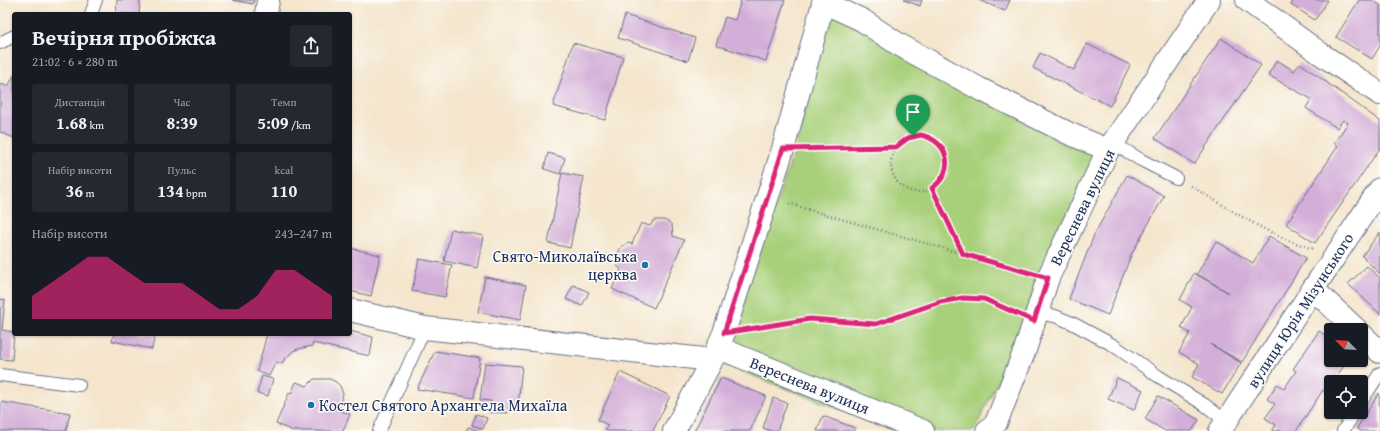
<!DOCTYPE html>
<html lang="uk">
<meta charset="utf-8">
<style>
body{margin:0;font-family:"Gentium Book Plus",serif;background:#242831;color:#f1f3f6;height:100vh;display:flex;flex-direction:column;font-size:15px;white-space:nowrap}
*{box-sizing:border-box;margin:0}
p{font-size:13px;color:#9ea1a6}
.icon{flex:none;width:22px;height:22px;fill:none;stroke:currentColor;stroke-width:2;stroke-linecap:round;stroke-linejoin:round}
.map{position:relative;flex:1;overflow:hidden}
.side{position:absolute;left:12px;top:12px;width:340px;height:324px;display:flex;flex-direction:column;background:#171b24;border-radius:4px;box-shadow:0 1px 3px #0004}
.side>*{flex:none}
.needle{width:26px;rotate:294deg}
.controls{position:absolute;left:1324px;top:323px;display:grid;gap:8px}
.controls a{display:grid;place-items:center;width:44px;height:44px;border-radius:4px;background:#171b24;box-shadow:0 1px 3px #0004;font-size:20px}
.pin{position:absolute;display:grid;place-items:center;width:34px;height:34px;color:#fff;margin:-41px -17px;border-radius:50% 50% 50% 0;rotate:-45deg;box-shadow:0 0 4px #0007}
.pin .icon{rotate:45deg}
.round{display:grid;place-items:center;flex:none;width:42px;height:42px;border-radius:4px;background:#242831}
.headline{display:flex;align-items:center;justify-content:space-between;height:68px;padding:0 20px}
h1{font-size:22px;font-weight:600;line-height:30px}
.figures{display:grid;grid-template-columns:repeat(3,1fr);gap:6px;height:68px;padding:4px 20px}
.figures div{display:grid;align-content:center;border-radius:4px;background:#242831;text-align:center}
.figures b{font-size:17px;font-weight:600}
.figures small{font-size:11px;font-weight:400}
.figures p{font-size:11px}
.chart{height:112px;padding:8px 20px}
.chart p{display:flex;justify-content:space-between}
.chart svg{width:100%;height:72px;margin-top:4px;fill:#db2777;opacity:.7}
.map>svg:first-child{display:block}
.green{fill:#a8d07a;stroke:#62806c}
.building{fill:#d3aed8}
.lines{fill:none;stroke-linecap:round;stroke-linejoin:round}
.lane-casing{stroke:#676f84;stroke-width:14}
.street-casing{stroke:#676f84;stroke-width:24}
.secondary-casing{stroke:#676f84;stroke-width:24}
.path{stroke:#676f84;stroke-width:2.5;stroke-dasharray:1 3;stroke-linecap:butt}
.lane{stroke:#fff;stroke-width:12}
.street{stroke:#fff;stroke-width:22}
.secondary{stroke:#fff;stroke-width:22}
.route-casing{stroke:#fff;stroke-width:8}
.route{stroke:#db2777;stroke-width:5}
.poi-dot{fill:#1f6fb2;stroke:#fdfcf7;stroke-width:1.5}
.labels{text-anchor:middle;dominant-baseline:central;stroke-width:3;stroke-linejoin:round;paint-order:stroke}
.street-label{font-size:16px;fill:#1b2f5e;stroke:#fdfcf7}
.poi-label{font-size:16px;fill:#1b2f5e;stroke:#fdfcf7;text-anchor:end}
</style>
<div class="map">
<svg width="1380" height="431" viewBox="0 0 1380 431">
<rect width="100%" height="100%" fill="#fdfcf7"/>
<filter id="ink" filterUnits="userSpaceOnUse"><feTurbulence type="fractalNoise" baseFrequency=".025" numOctaves="2"/><feDisplacementMap in="SourceGraphic" scale="8" xChannelSelector="R" yChannelSelector="G"/><feConvolveMatrix kernelMatrix="1 2 1 2 8 2 1 2 1" color-interpolation-filters="sRGB"/></filter>
<filter id="wash" filterUnits="userSpaceOnUse"><feTurbulence type="fractalNoise" baseFrequency=".012" numOctaves="4" result="noise"/><feDisplacementMap in="SourceGraphic" scale="16" xChannelSelector="R" yChannelSelector="G"/><feGaussianBlur stdDeviation="0.9" result="paint"/><feColorMatrix in="noise" values="0 0 0 0 0 0 0 0 0 0 0 0 0 0 0 0 0 1.4 0 .05"/><feComposite in="paint" operator="in"/></filter>
<g filter="url(#wash)">
<rect width="100%" height="100%" fill="#f4e5cc"/>
<path class="green" d="M830,0L1108,150L974,431H896L720,363L795,150Z"/>
<g id="blocks">
<path class="building" d="M117,0H140L139,14H116Z
M232,0H254L253,4Z
M741,0H785L766,61L716,45L725,17L735,20Z
M904,0H922L920,6Z
M979,0H1010L1005,11Z
M1294,0H1328L1315,20L1291,5Z
M1359,0H1372L1380,5V46L1372,59L1336,37Z
M625,15L695,38L688,61L618,38Z
M1221,38L1261,65L1194,164L1155,138Z
M573,43L623,57L605,120L553,106Z
M1087,44L1130,65L1110,106L1033,68L1040,53L1074,70Z
M1277,60L1294,71L1300,63L1380,121V148L1315,243L1286,224L1338,146L1334,143L1348,123L1343,120L1337,128L1306,108L1311,99L1268,75Z
M14,75V138L0,132V83L8,87Z
M548,153L565,158L560,174L544,169Z
M562,173L584,177L570,248L548,243Z
M1127,175L1164,196L1131,255L1108,315L1069,299L1094,235Z
M654,220H664L668,222L672,225L673,236L684,240L654,308L612,289L621,269L617,266L615,260L621,247L628,243L632,244L641,223L650,226Z
M451,229L483,236L477,268L444,261Z
M1380,232V274L1362,256Z
M1269,236L1306,258L1242,362L1210,344L1241,363L1222,394L1192,377L1199,364L1179,352L1190,333L1181,328L1192,307L1180,300L1194,273L1229,293L1197,274L1216,241L1253,263Z
M350,248L380,255L371,296L350,291Z
M419,259L452,265L445,297L412,291Z
M1367,266L1380,278V314L1348,284Z
M485,277L526,285L520,320L478,312Z
M573,285L589,292L582,306L566,299Z
M0,299L5,300L2,330L14,332L12,360L0,359Z
M350,331L373,337L370,356L313,343L312,346L298,349L293,351L284,360L282,364L276,362L269,376L257,371L267,334H350Z
M1319,331L1331,339V360H1348L1333,382H1331V386L1327,392L1323,390L1296,431H1272L1276,425L1265,418L1275,404L1267,399L1277,384L1284,389L1296,371L1293,369Z
M114,334H155L152,349L112,341Z
M435,351L480,358L474,398L417,389Z
M485,363L522,366L518,405L510,403L508,413L490,412L491,401L480,400Z
M620,372L670,396L653,431H608L605,430L608,425L598,420Z
M262,376L273,379L268,396L257,393Z
M721,378L766,396L750,431H694Z
M1117,378L1143,390L1134,410L1108,399Z
M314,379H330L336,382L340,386L343,394L338,410L350,414L343,431H291V430L276,424L289,393L291,394L296,382L307,386Z
M1379,393L1380,431H1360L1357,428Z
M1158,396L1199,420L1192,431H1165L1145,419Z
M773,398L787,403L777,431H772L763,428Z
M1,402L70,413L66,431H0Z
M476,414L487,418L483,429L472,425Z
M823,416L855,428L854,431H817Z
M468,427L479,431H466Z"/>
</g>
</g>
<g filter="url(#ink)">
<use href="#blocks" fill-opacity="0" stroke="#676f84" stroke-width="1"/>
<g class="lines">
<defs>
<path id="lane" d="M91,14L96,0
M0,43L14,36
M1113,143L1141,160L1176,178
M1037,313L1055,316L1072,323L1113,345L1158,376L1205,405L1227,422
M0,375L79,385
M1361,402L1380,373
M379,431L425,328
M1343,431L1355,412"/>
<path id="street" d="M823,2L862,20L898,44L978,88L1068,133L1108,150
M266,14L268,0
M350,310L425,328L712,360
M719,348L923,431
M674,431L712,360L724,333L783,149L824,0
M987,431L996,423L1025,350L1048,278L1108,150L1209,0
M1220,431L1313,289"/>
<path id="secondary" d="M1247,0L1321,54L1380,94
M1357,330L1313,289L1380,189
M1361,334L1380,352"/>
</defs>
<use href="#lane" class="lane-casing"/>
<use href="#street" class="street-casing"/>
<use href="#secondary" class="secondary-casing"/>
<path class="path" d="M891 164a28 28 0 1 1 56 0a28 28 0 1 1-56 0Z
M807,148L896,147
M1191,186C1230,209 1270,237 1314,249
M932,188L963,254
M789,203L806,209L1026,272
M748,329L811,319L876,324L940,302L963,299H984L1014,312"/>
<use href="#lane" class="lane"/>
<use href="#street" class="street"/>
<use href="#secondary" class="secondary"/>
</g>
</g>
<g class="lines" filter="url(#ink)">
<defs>
<path id="route" d="M921,135C949,141 956,171 932,188L963,254L1048,278L1034,321L984,299L963,298L940,302L876,324L810,319L724,333L783,149L896,147L908,138Z"/>
</defs>
<use href="#route" class="route-casing"/>
<use href="#route" class="route"/>
</g>
<g class="poi-dot">
<circle cx="645" cy="265" r="4"/>
<circle cx="311" cy="405" r="4"/>
</g>
<g class="labels">
<g class="street-label">
<text transform="translate(1082 207) rotate(-64)">Вереснева вулиця</text>
<text transform="translate(1300 310) rotate(-57)">вулиця Юрія Мізунського</text>
<text transform="translate(810 385) rotate(22)">Вереснева вулиця</text>
</g>
<g class="poi-label">
<text x="637" y="256">Свято-Миколаївська<tspan x="637" dy="18">церква</tspan></text>
<text x="319" y="405" text-anchor="start">Костел Святого Архангела Михаїла</text>
</g>
</g>
</svg>
<div class="controls">
<a><svg class="needle" viewBox="-14 -14 28 28"><path d="M0-13l5 13h-10z" fill="#e53935"/><path d="M0 13l5-13h-10z" fill="#9ea1a6"/></svg></a>
<a><svg class="icon" aria-label="locate" viewBox="0 0 24 24"><circle cx="12" cy="12" r="6"/><path d="M12 2v4M12 18v4M2 12h4M18 12h4"/></svg></a>
</div>
<div class="pin" style="left:913px;top:136px;background:#1e9e55"><svg class="icon" aria-label="arrive" viewBox="0 0 24 24"><path d="M6 21V4h12l-3 4 3 4H6"/></svg></div>
<section class="side">
<div class="headline"><div><h1>Вечірня пробіжка</h1><p>21:02 · 6 × 280 m</p></div><a class="round"><svg class="icon" aria-label="share" viewBox="0 0 24 24"><path d="M12 15V3M7 8l5-5 5 5M5 13v7h14v-7"/></svg></a></div>
<div class="figures">
<div><p>Дистанція</p><b>1.68<small> km</small></b></div>
<div><p>Час</p><b>8:39</b></div>
<div><p>Темп</p><b>5:09<small> /km</small></b></div>
</div>
<div class="figures">
<div><p>Набір висоти</p><b>36<small> m</small></b></div>
<div><p>Пульс</p><b>134<small> bpm</small></b></div>
<div><p>kcal</p><b>110</b></div>
</div>
<div class="chart"><p><span>Набір висоти</span>243–247 m</p>
<svg viewBox="0 0 160 44" preserveAspectRatio="none"><path d="M0 44V30L10 22L20 14L30 6L40 6L50 14L60 22L70 22L80 22L90 30L100 38L110 38L120 30L130 14L140 14L150 22L160 30V44z"/></svg>
</div>
</section>
</div>
